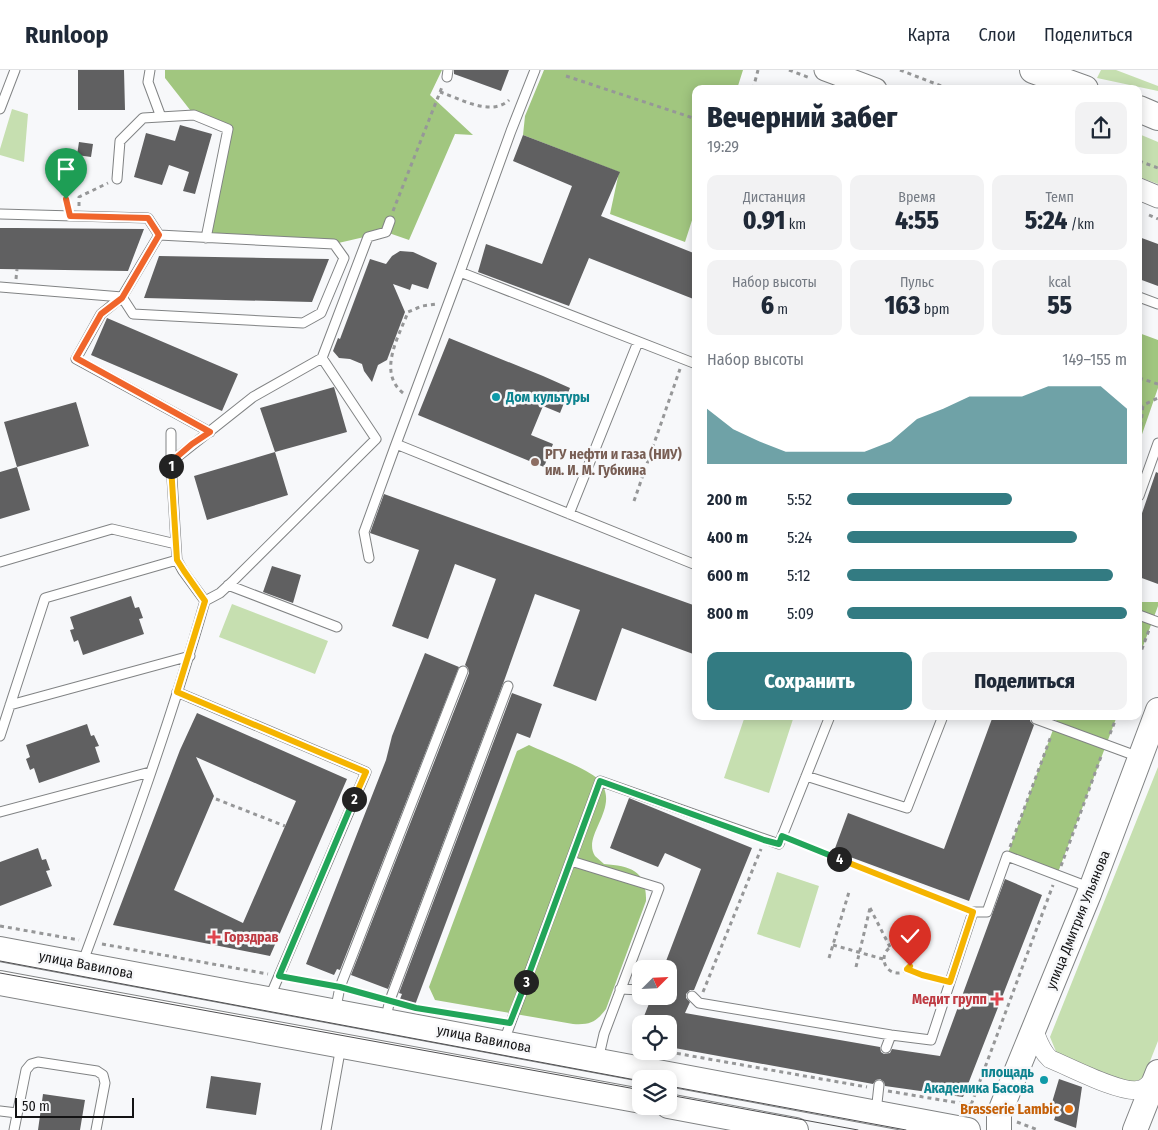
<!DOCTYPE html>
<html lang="ru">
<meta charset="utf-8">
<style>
body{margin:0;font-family:"Fira Sans Condensed",sans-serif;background:#f2f2f3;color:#1f2937;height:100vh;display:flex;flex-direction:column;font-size:19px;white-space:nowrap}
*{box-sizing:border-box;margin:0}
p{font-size:16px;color:#747a83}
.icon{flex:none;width:28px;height:28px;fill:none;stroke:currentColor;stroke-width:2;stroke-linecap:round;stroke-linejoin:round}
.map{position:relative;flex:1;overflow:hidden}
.panel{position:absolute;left:692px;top:15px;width:450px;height:635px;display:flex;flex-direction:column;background:#fff;border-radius:10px;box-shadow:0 2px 12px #0003}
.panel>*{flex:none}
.needle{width:32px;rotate:66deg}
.controls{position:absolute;left:632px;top:890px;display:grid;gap:10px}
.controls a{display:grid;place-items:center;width:45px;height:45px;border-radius:10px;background:#fff;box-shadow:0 2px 12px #0003;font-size:25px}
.scale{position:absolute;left:15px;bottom:12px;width:119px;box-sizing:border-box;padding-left:5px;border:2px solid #131314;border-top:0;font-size:14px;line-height:18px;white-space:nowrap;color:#131314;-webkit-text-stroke:4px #f7f8fa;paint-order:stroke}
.pin{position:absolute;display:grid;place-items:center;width:42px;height:42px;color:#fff;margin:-51px -21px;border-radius:50% 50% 50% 0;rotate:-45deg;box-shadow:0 0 5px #0007}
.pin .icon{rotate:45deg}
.km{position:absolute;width:25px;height:25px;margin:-12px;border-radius:50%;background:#222;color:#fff;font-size:14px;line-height:25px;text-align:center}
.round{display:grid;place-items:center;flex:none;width:52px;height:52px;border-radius:10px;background:#f2f2f3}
.head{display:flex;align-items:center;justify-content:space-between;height:85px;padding:0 15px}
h1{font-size:28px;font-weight:800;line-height:38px}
.metrics{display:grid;grid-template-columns:repeat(3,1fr);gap:8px;height:85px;padding:5px 15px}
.metrics div{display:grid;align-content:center;border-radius:10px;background:#f2f2f3;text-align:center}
.metrics b{font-size:25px;font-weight:800}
.metrics small{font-size:14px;font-weight:400}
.metrics p{font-size:14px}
.chart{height:140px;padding:10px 15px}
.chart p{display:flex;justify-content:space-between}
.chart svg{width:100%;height:90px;margin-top:5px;fill:#337b82;opacity:.7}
.button{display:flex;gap:10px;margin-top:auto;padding:10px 15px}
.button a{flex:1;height:58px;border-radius:10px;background:#337b82;color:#fff;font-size:20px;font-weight:800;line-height:58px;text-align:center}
.button a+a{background:#f2f2f3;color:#1f2937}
ul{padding:0 15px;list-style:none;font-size:16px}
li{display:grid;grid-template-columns:80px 60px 1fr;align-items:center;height:38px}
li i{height:12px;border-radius:6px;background:#337b82}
header{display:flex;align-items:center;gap:30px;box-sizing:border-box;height:70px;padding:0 25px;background:#fff;border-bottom:1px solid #e0e1e3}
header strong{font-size:24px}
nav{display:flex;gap:28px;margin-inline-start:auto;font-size:18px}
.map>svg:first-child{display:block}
.green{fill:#c6dfb0}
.forest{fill:#a1c67f}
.building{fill:#606061;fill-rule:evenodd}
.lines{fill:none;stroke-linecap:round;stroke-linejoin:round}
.service-casing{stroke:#818384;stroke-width:11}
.minor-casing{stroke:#818384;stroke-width:19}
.tertiary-casing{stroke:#818384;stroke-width:23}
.secondary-casing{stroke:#818384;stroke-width:26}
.primary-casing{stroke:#818384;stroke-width:28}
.path{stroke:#969798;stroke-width:3;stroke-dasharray:4 4;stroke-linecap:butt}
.service{stroke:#fff;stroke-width:9}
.minor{stroke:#fff;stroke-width:18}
.tertiary{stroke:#fff;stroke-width:21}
.secondary{stroke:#fff;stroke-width:24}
.primary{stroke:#fff;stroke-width:26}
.tram{stroke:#4f4f51;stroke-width:1}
.split-1-casing{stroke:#fff;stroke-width:10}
.split-2-casing{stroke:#fff;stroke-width:10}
.split-3-casing{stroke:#fff;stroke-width:10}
.split-4-casing{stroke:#fff;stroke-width:10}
.split-5-casing{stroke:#fff;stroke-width:10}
.split-1{stroke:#f0652b;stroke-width:6}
.split-2{stroke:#f5b400;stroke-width:6}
.split-3{stroke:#22a559;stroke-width:6}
.split-4{stroke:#22a559;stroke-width:6}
.split-5{stroke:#f5b400;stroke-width:6}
.culture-dot{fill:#0f9aa8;stroke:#f7f8fa;stroke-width:2}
.education-dot{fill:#8d6e63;stroke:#f7f8fa;stroke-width:2}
.health-dot{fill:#e0444e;stroke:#f7f8fa;stroke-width:2}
.food-dot{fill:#e8710a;stroke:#f7f8fa;stroke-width:2}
.labels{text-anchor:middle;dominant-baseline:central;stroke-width:5;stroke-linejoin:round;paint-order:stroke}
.culture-label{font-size:14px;font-weight:bold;fill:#0d838f;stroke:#f7f8fa;text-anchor:start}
.education-label{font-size:14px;font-weight:bold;fill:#785e54;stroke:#f7f8fa;text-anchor:start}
.street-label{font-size:14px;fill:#131314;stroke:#f7f8fa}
.health-label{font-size:14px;font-weight:bold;fill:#be3a42;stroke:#f7f8fa;text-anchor:start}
.food-label{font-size:14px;font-weight:bold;fill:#c56008;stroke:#f7f8fa;text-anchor:end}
</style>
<header>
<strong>Runloop</strong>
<nav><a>Карта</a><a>Слои</a><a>Поделиться</a></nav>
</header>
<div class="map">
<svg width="1158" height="1060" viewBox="0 0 1158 1060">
<rect width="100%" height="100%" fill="#f7f8fa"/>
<path class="green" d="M1101,0H1116L1158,16V21L1097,8Z
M12,39L28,44L24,92L0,85V79Z
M1139,64L1158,72V114L1139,107Z
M232,534L328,571L315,604L219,567Z
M745,646H794L769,723L724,708Z
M1158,697V971L1143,1009L1127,1013L1057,984L1050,967Z
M777,802L819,816L800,878L757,864Z"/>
<path class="forest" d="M165,0H442L430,25L473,65L455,64L409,170L386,162L334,174L206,168L228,59L194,45L165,8Z
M544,0H743L737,19H696V138L685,172L610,144L619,102L523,65L525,46Z
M1139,263L1158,270V318L1139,373Z
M1139,532H1158V536L1139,587Z
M1058,646H1117L1057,805L1007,786Z
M529,675C544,682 588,699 598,709C623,736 581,765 595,786C598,789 601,791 604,794C631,796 647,801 646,831L606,939C596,952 591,955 573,954L435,930L429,917L517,681Z"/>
<path class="building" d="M78,0H124L125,40H78Z
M454,0H509L501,21L454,4Z
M180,55L212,64L195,124L183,121L189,102L169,95L162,115L134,107L146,63L175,71Z
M523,65L620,102L601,146L696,184V230L589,188L569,236L478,202L486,174L542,194L572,116L513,91Z
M79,72L93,74L91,87L77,85Z
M0,158H17L144,159L128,201L0,199Z
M1139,167L1158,174V216L1139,209Z
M400,181L413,182L437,193L428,219L412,214L410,220L393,214L405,242L387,290L378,295L372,312L364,301L362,294L350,289L339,288L333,281L338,268L340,269L370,189L386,194L392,186Z
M159,186L266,188L329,189L312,232L144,228Z
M107,248L238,304L222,341L91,285Z
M449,268L543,306L570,318L560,343L543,336L531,365L553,374L544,397L418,345Z
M334,317L347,362L275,382L260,338Z
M76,332L89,376L17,397L4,352Z
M275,382L288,425L207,450L194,406Z
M17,397L30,440L0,449V402Z
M1156,402L1158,403V514L1139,507V452Z
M384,424L696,536V585L622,558L596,631L553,616L580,540L535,524L504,611L388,919L351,905L469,603L468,598L465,595L496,509L455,494L428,569L392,556L419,480L370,463Z
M272,496L301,505L293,533L263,522Z
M131,526L135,538L139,537L143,548L139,549L144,564L83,585L78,570L74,572L70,560L74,559L70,547Z
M425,583L459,597L340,900L337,899L334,905L306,894L386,690L392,666Z
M512,623L542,634L530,668L517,663L415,935L400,929L402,924L399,923Z
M197,643L347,709L270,886L113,855L180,680ZM196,687L296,731L243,853L174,820L214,726Z
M993,646H1030V651L1034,655L969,831L834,781L848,743L944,779Z
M87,654L91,666L94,665L99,676L95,677L100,692L39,713L34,698L30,700L26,689L30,687L26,675Z
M629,728L752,778L694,920H690L686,924V928L690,932L685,943L880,977L881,982L884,984L890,983L892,979L940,986L1005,809L1042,825L963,1027L885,1016L884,1012L880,1009L876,1010L873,1014L669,977V954H641L652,926H669V899H663L701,799L665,783L658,797L610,778Z
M38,778L42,790L46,789L50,800L46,801L52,816L0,836V792Z
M211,1006L261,1013L256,1045L206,1038Z
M1059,1009L1082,1017L1076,1058L1054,1050L1057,1042L1050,1039Z
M43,1024L85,1030L80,1060H38Z"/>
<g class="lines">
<defs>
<path id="service" d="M150,0L148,12L161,47
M535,0L511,61L460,202L696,294
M447,7L448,0
M0,39L15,0
M117,109L120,71L143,48L194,45L228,59L206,168
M0,144L148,148L159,165
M460,202L396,374L696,495
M0,217L122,227
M122,227L133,244L303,253L321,243L344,188L334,174L159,165L122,227L101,244L76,289L210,362
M1139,227L1158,234
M322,288L368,167L386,162L390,151
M171,363V392L177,490L183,501L205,531
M1139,426L1158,373
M569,444L638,272
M369,488L364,462L396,374
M0,492L112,459L176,474
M228,515L337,557
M1139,545L1158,552
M177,622L366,702L269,929
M10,635L190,586
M1036,649L1139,687
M0,666L45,528L177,490
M806,706L907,738L943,646
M0,742L150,702
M571,791L659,818L604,964L598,990
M82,894C126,775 170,654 205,531L220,523L234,510L376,369L322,288L253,327L171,392
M620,919L641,920
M692,926L699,933L891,965L931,970L973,842H987L1007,786L1091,818
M335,942L340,917L463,601
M385,951L390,930L508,616
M504,971L600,711L779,774L830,646
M886,978L891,965
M0,1041L17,1043
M876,1042L879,1015
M14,1060L26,1000L31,994L38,992L97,1001L103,1005L105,1013L96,1060
M326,1060L341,976"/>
<path id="minor" d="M1034,960C1038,970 1041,981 1050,989C1070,997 1119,1023 1138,1020C1147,1019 1151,1012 1156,1006"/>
<path id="tertiary" d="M825,0L876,19
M1139,119L1158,127"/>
<path id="secondary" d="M0,879L968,1060
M0,913L641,1031
M668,1036L796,1060
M999,1060V1044L1089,824L1158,640
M1135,1060L1158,1002"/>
<path id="primary" d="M1033,0L1085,19
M1139,39L1158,47"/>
</defs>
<use href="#service" class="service-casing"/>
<use href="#minor" class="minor-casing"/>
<use href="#tertiary" class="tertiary-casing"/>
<use href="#secondary" class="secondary-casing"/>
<use href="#primary" class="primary-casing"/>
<path class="path" d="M789,0L810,8
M900,0L949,19
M566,6L696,49
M753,19L758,0
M440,22C461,29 491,47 509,30
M1139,91L1158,98
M53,108L66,129L68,136
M79,136V127L108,113
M393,141L442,17
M1149,145L1158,149
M16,209L17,199
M1139,308L1158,314
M403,323C377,302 399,266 408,242L422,236L437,234
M1139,337L1158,328
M1139,372L1143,335
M634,431L680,299
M1139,587L1149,560
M1110,664L1117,646
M216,729L285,756
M792,771L963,838
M1010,777L1051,666
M1061,796L1102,684
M870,838L890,877
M0,856L79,870
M102,874L268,904
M884 889a14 14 0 1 1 28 0a14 14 0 1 1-28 0Z
M833,875L883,889
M829,888L849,822
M856,897L870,838
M907,899L940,910
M289,908L330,915
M350,920L381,927
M703,922L761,779
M669,982L867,1017
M888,1021L971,1035
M967,1041L971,1035L1053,815
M1017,1052L1038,1060"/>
<use href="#service" class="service"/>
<use href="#minor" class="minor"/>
<use href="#tertiary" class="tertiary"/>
<use href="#secondary" class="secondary"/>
<use href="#primary" class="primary"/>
<path class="tram" d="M0,891L641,1011
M0,903L641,1020
M669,1016L906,1060
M669,1025L858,1060"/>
</g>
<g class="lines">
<defs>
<path id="split-1" d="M66,129L70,146L148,148L159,165L122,228L101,244L76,288L210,362L192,374L171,392V396"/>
<path id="split-2" d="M171,396L177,490L184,501L205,531L177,622L366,702L354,729"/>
<path id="split-3" d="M354,729L279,906L340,917L416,938L510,953L526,912"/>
<path id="split-4" d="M526,912L600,711L764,770L779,774L782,766L839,789"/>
<path id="split-5" d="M839,789L973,842L950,912L922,905L907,899L910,896"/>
</defs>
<use href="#split-1" class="split-1-casing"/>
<use href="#split-2" class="split-2-casing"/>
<use href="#split-3" class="split-3-casing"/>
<use href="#split-4" class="split-4-casing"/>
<use href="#split-5" class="split-5-casing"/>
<use href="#split-1" class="split-1"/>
<use href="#split-2" class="split-2"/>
<use href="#split-3" class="split-3"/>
<use href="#split-4" class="split-4"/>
<use href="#split-5" class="split-5"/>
</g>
<g class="culture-dot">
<circle cx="496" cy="327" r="5"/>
<circle cx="1044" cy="1010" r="5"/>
</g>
<circle class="education-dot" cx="535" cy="392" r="5"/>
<g class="health-dot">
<path d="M211.5 859.5h5v5h5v5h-5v5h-5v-5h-5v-5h5z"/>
<path d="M994.5 921.5h5v5h5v5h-5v5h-5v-5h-5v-5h5z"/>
</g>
<circle class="food-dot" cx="1069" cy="1039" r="5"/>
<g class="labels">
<g class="culture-label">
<text x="506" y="327">Дом культуры</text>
<text x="1034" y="1002" text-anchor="end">площадь<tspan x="1034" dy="16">Академика Басова</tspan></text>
</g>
<g class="education-label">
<text x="545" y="384">РГУ нефти и газа (НИУ)<tspan x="545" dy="16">им. И. М. Губкина</tspan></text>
</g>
<g class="street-label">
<text transform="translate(1078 850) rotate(-68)">улица Дмитрия Ульянова</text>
<text transform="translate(86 895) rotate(11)">улица Вавилова</text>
<text transform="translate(484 969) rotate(11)">улица Вавилова</text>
</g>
<g class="health-label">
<text x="224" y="867">Горздрав</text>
<text x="987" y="929" text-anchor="end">Медит групп</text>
</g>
<g class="food-label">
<text x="1059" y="1039">Brasserie Lambic</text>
</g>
</g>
</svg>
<div class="controls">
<a><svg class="needle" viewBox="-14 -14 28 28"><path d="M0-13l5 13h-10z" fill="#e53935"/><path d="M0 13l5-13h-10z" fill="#747a83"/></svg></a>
<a><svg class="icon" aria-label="locate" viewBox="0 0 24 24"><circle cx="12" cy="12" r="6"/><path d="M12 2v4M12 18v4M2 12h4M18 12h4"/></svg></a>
<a><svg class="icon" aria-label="layers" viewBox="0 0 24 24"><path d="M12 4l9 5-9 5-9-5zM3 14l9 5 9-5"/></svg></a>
</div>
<div class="scale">50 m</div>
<div class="pin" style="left:66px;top:129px;background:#1e9e55"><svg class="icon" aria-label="arrive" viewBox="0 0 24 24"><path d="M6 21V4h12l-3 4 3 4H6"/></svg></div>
<div class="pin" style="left:910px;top:896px;background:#d93025"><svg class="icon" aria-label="check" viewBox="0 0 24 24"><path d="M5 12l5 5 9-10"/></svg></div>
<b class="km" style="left:171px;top:396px">1</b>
<b class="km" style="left:354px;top:729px">2</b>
<b class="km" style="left:526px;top:912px">3</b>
<b class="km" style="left:839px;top:789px">4</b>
<section class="panel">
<div class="head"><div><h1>Вечерний забег</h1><p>19:29</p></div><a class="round"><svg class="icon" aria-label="share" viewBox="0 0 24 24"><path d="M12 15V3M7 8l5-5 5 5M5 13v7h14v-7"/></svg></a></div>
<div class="metrics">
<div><p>Дистанция</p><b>0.91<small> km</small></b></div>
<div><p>Время</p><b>4:55</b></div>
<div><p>Темп</p><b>5:24<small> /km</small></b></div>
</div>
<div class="metrics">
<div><p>Набор высоты</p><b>6<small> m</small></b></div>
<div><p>Пульс</p><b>163<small> bpm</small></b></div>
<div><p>kcal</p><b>55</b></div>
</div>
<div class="chart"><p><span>Набор высоты</span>149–155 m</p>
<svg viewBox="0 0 160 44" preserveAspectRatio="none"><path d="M0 44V17L10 27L20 33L30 38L40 38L50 38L60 38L70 33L80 22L90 17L100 11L110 11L120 11L130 6L140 6L150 6L160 17V44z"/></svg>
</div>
<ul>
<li><b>200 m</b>5:52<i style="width:59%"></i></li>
<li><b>400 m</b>5:24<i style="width:82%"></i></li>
<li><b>600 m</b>5:12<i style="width:95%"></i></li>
<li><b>800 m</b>5:09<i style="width:100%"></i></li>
</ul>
<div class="button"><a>Сохранить</a><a>Поделиться</a></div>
</section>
</div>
